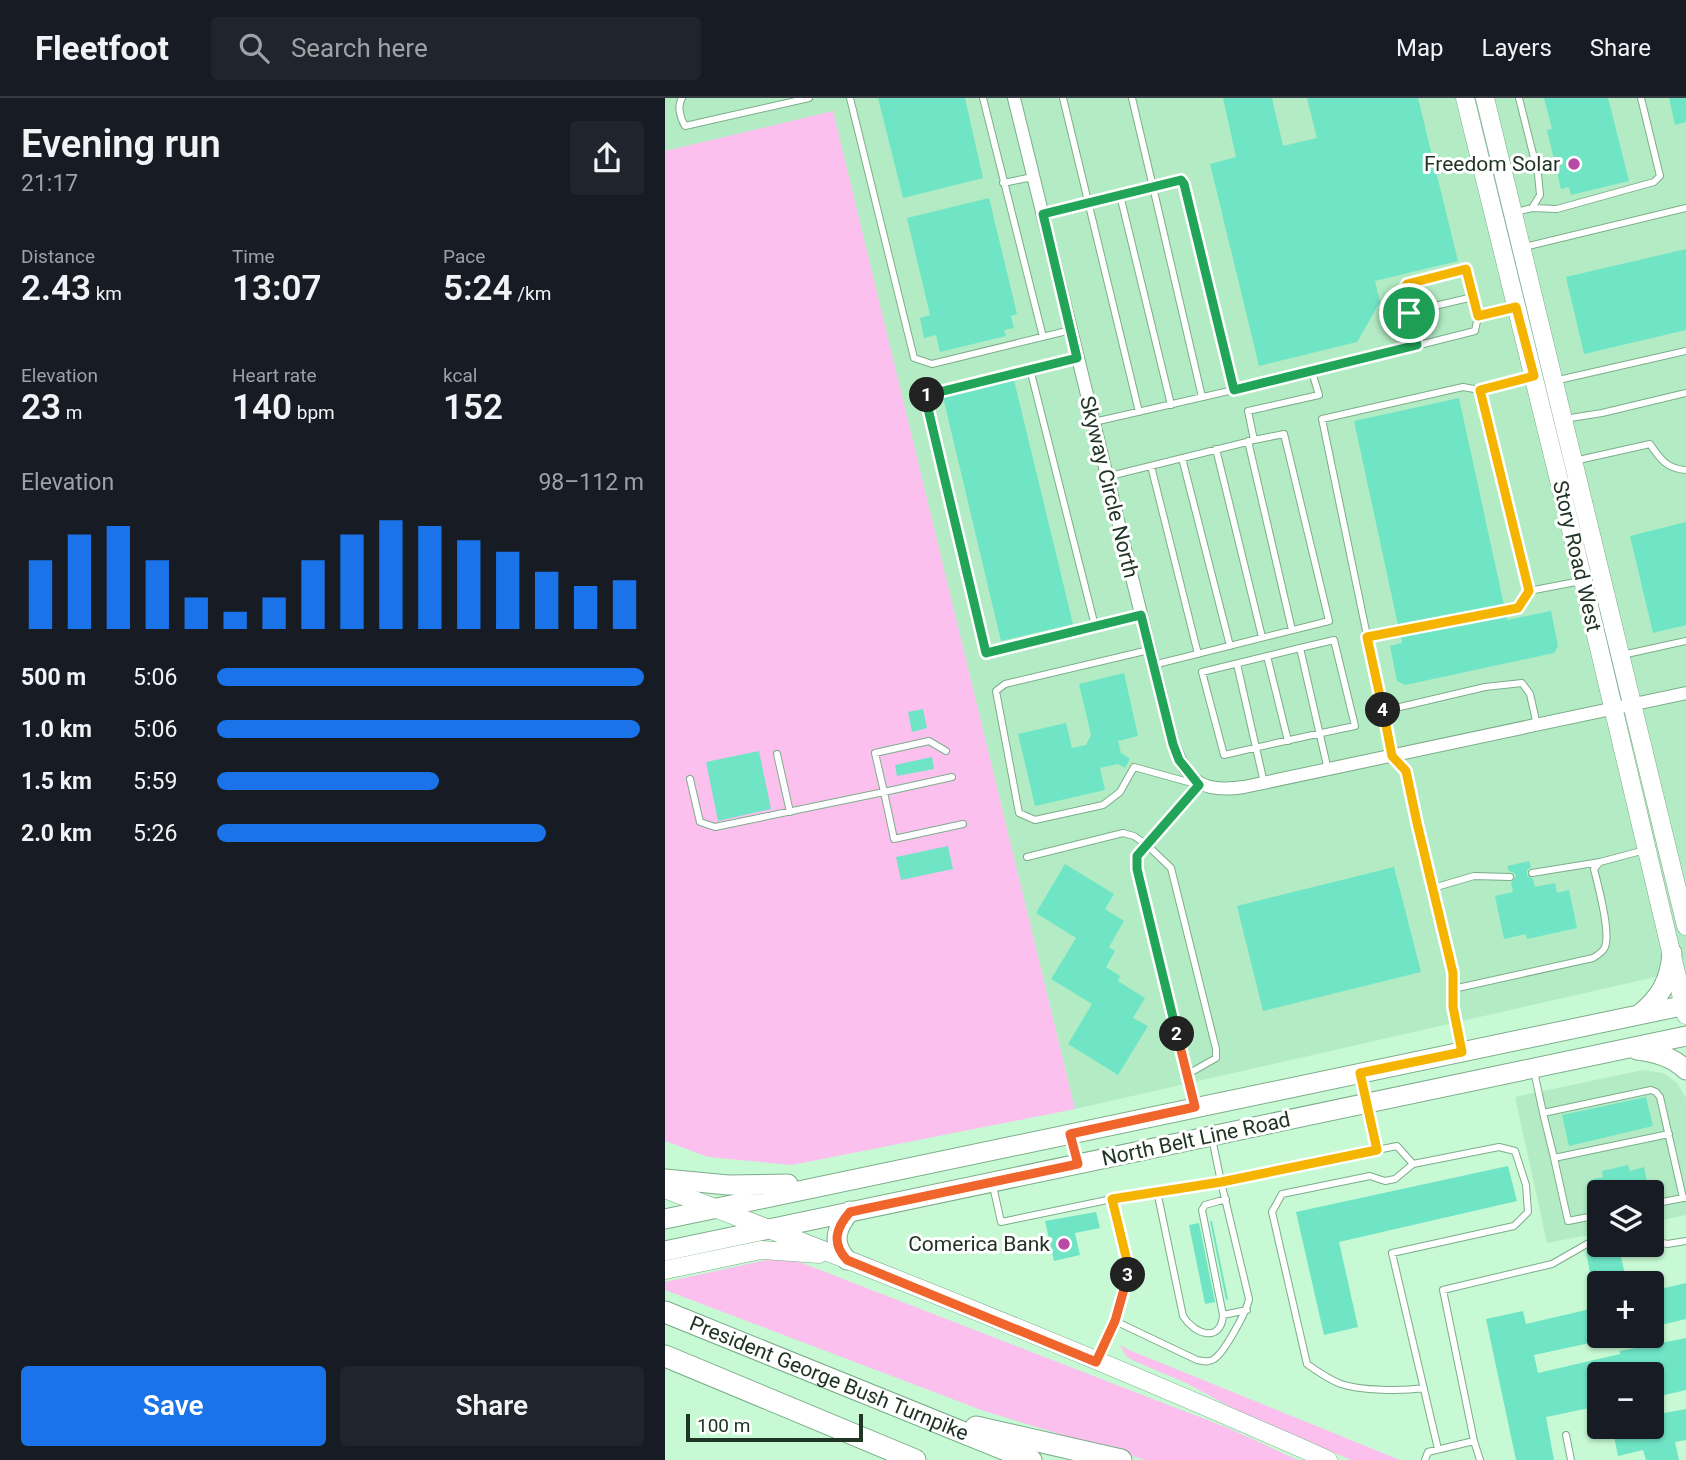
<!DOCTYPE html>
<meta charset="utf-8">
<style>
body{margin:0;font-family:Roboto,sans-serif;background:#20242c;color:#f1f3f6;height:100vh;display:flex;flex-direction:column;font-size:26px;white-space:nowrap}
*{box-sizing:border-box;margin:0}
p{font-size:23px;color:#9ea1a6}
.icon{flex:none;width:38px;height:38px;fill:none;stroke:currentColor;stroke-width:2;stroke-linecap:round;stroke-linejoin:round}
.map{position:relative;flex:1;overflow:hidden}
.panel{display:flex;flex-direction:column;background:#171b24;width:665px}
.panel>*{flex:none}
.tools{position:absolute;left:922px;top:1082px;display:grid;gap:14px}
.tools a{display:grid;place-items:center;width:77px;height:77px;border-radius:7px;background:#171b24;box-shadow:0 2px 5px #0004;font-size:35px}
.scale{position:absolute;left:21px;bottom:18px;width:177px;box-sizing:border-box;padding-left:7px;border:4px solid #213527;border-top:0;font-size:19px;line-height:24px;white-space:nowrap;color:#213527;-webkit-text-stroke:5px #fff;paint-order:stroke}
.pin{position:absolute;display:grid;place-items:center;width:60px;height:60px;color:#fff;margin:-30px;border:4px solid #fff;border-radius:50%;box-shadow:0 2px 7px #0007}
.km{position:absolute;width:35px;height:35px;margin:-18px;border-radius:50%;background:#222;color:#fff;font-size:19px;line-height:35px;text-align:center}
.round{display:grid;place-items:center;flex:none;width:74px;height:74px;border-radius:7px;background:#20242c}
.headline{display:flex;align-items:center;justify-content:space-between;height:119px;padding:0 21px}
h1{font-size:38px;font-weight:600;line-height:52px}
.figures{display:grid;grid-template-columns:repeat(3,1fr);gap:10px;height:119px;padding:7px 21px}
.figures div{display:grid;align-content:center}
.figures b{font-size:35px;font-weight:600}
.figures small{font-size:19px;font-weight:400}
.figures p{font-size:19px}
.chart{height:196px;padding:14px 21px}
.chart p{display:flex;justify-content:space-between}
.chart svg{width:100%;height:126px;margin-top:7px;stroke:#1a73e8;stroke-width:6}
.button{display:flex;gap:14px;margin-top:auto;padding:14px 21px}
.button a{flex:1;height:80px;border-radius:7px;background:#1a73e8;color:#fff;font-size:28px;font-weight:600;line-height:80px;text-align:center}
.button a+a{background:#20242c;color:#f1f3f6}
ul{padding:0 21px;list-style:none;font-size:23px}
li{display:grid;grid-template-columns:112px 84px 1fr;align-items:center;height:52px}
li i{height:18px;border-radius:9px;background:#1a73e8}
header{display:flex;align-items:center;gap:42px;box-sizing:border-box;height:98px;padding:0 35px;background:#171b24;border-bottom:2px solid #363941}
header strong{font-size:33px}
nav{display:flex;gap:38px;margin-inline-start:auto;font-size:24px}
.search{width:490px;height:63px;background:#20242c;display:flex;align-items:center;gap:18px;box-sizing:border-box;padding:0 24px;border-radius:7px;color:#9ea1a6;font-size:26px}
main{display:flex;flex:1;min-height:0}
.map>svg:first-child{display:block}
.built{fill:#b3ecc4}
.green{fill:#fcc0ef}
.building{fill:#6fe5c6}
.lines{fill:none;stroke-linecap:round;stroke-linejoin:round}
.lane-casing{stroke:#7cad8b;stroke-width:8}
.street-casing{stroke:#7cad8b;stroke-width:14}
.secondary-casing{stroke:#7cad8b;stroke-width:19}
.primary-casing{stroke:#7cad8b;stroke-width:21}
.highway-casing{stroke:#7cad8b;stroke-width:23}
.lane{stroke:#fff;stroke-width:6}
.street{stroke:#fff;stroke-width:12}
.secondary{stroke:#fff;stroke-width:18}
.primary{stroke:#fff;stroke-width:19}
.highway{stroke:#fff;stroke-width:21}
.split-1-casing{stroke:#fff;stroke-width:14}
.split-2-casing{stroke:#fff;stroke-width:14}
.split-3-casing{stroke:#fff;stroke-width:14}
.split-4-casing{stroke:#fff;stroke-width:14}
.split-5-casing{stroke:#fff;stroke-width:14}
.split-1{stroke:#22a559;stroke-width:9}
.split-2{stroke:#22a559;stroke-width:9}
.split-3{stroke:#f0652b;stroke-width:9}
.split-4{stroke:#f5b400;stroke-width:9}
.split-5{stroke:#f5b400;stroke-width:9}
.poi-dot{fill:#b849a7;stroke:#fff;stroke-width:2.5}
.labels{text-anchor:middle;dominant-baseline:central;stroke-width:6;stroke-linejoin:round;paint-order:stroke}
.poi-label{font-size:21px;fill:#213527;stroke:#fff;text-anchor:end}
.street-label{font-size:21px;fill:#213527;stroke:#fff}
</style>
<header>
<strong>Fleetfoot</strong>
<div class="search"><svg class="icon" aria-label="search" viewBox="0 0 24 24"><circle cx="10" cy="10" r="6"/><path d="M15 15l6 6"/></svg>Search here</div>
<nav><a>Map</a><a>Layers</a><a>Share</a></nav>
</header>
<main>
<section class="panel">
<div class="headline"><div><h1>Evening run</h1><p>21:17</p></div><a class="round"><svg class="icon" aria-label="share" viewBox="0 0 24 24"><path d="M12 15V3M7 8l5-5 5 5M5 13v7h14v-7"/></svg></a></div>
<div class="figures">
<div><p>Distance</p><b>2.43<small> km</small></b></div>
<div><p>Time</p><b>13:07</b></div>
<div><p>Pace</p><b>5:24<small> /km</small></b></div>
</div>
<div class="figures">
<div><p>Elevation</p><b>23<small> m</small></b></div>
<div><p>Heart rate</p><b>140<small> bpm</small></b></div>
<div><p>kcal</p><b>152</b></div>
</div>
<div class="chart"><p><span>Elevation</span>98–112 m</p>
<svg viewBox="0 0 160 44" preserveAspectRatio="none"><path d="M5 44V20M15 44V11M25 44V8M35 44V20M45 44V33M55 44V38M65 44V33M75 44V20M85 44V11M95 44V6M105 44V8M115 44V13M125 44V17M135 44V24M145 44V29M155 44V27"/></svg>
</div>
<ul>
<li><b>500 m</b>5:06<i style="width:100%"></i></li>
<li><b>1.0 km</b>5:06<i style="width:99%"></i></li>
<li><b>1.5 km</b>5:59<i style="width:52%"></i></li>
<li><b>2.0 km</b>5:26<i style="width:77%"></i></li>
</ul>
<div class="button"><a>Save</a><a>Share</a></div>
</section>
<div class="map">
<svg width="1021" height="1362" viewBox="0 0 1021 1362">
<rect width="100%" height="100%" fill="#c6f9d4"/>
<path class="built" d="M0,0H1021V872L410,1011L168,14L0,53Z
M978,972L998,975L1012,985L1021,1000V1117L987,1124V1094H934V1135L882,1145L850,999Z"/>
<path class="green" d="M168,13L410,1011L127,1067L43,1059L0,1043V53Z
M124,1160L563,1330L633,1362H480L319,1313L0,1192V1184L106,1161Z
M455,1247L464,1252L735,1362H686L575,1314L521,1285L467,1262L461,1258Z"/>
<path class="building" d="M213,0H300L318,80L238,100Z
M558,0H607L618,48L652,40L642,0H753L793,163L710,183L715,204L692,244L594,268L545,66L571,59Z
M879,0H943L964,83L906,97L904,89L896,91L882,32L887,31Z
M1004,0H1021V24L1010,27Z
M324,100L352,216L346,218L349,230L339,232L341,238L275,254L271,237L259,240L255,220L265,217L242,120Z
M1021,151V232L919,256L901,179Z
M349,282L408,526L336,543L278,299Z
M794,300L839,507L733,527L689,323Z
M1021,424V527L988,535L965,438Z
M886,513L893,548L889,555L740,587L732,583L725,548L737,545L736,538L842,518V522Z
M459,575L473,638L453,643L456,655L465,661L460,670L453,666L435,670L440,692L370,708L353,636L401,625L407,650L421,647L426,637L414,586Z
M258,611L262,630L247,634L243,614Z
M94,653L106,711L53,723L41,664Z
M267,659L269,671L232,678L230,667Z
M283,748L288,771L236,782L231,759Z
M864,763L866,769L862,772V777L868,781L870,789L890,785L892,795L904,792L912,830L862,841L861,836L839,841L830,798L848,794L846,785L851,778L849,775L844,773L842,768Z
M400,766L449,796L440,811L459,823L444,849L450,853L441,869L455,878L453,883L480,900L468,920L483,928L453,977L403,946L427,906L386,881L411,840L371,815Z
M729,769L756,874L598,913L572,808Z
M981,999L988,1028L904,1048L897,1017Z
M963,1067L965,1073L979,1069L984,1094H928L925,1082L938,1079L937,1073Z
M843,1068L852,1103L674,1144L693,1229L659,1237L631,1114Z
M431,1114L435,1130L410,1135L415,1157L389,1163L380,1123Z
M545,1123H547L563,1201L561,1202Z
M534,1125L550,1204L540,1206L524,1127Z
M953,1146L962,1185H934V1202L930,1203L921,1153Z
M1021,1185V1221L987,1229V1193Z
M934,1209V1243L869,1257L873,1275L955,1256V1253L1021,1240V1292L995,1298L999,1315L1021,1311V1342L1010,1344L1014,1362H981L978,1352L953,1358L947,1328H987V1276H934V1308L881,1319L889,1362H851L821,1221L858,1213L861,1226Z"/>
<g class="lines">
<defs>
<path id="lane" d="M17,0C12,8 15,20 20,28L144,0
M185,0L249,260L267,266L406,232
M318,0L378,239
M398,0L474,314
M338,85L368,79
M455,97L506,307
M867,110L892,111L989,84L995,78L976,0
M851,114L867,110L875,97L873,76L854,0
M378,116L488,89L467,0
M859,149L1021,110
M744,214L739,192L742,186L801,171L813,218
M752,247L744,214L808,199
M412,260L260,298L321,555L476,517
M365,271L430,528
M889,283L1021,253
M815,292L864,493
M537,299L488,89L516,82L519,86L569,292
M899,321L937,315L1021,295
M429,324L647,274L810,233L813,218L849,209
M583,343L627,532
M551,351L597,539
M517,360L565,548
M909,363L985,346C995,361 1002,371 1021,372
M486,368L533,556
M441,379L586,343
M702,539L853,510L864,493L916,483
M635,550L669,542L690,628C646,637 602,647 559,657L537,574L635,550L663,672
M484,552L340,586L331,593L354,715L370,722L438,707L455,694L469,669L534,687L482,747L506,770L551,951V960L523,976
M957,557L1021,543
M602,558L623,643
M572,566L599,685
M488,567L664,523L619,336L589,342L583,313L654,297L647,274
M718,613L820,589L857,585L865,596L872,627
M112,656L125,714
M287,679L219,694L229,741L298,726
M25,681L35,724L50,729L219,694L210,655L264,643L281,653
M362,759L458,735L469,738L482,747L472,758V771L530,1008
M867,775L935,764
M768,790L809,778L845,779
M788,891L928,860C933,857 938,854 940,849C946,835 933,787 929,771L935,764L980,752
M796,950L788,909V875L752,725L741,673L727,658L657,321L798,289L815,292L867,279
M869,973L878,1015L986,992L991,994L995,999L1018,1100H1021
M878,1015L889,1060L1004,1036
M547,1040L556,1084L712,1052L696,977
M712,1052L732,1048L748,1066L834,1049L850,1053L861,1087L863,1114L849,1128L727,1155L773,1351
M889,1060L903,1123L934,1117
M748,1066L730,1081L720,1083L705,1078L617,1096L607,1114L642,1266C653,1274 663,1281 676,1286C696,1293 738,1293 759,1290
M328,1088L336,1124L447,1101L556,1084L584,1201C582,1213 559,1255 549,1261C544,1265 538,1263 532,1262L450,1223L432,1260
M492,1093L518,1218C529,1236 556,1246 558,1217L537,1112L540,1107L561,1101
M447,1101L463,1173L450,1223
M987,1106L1018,1100
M987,1142L1002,1146L1021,1143
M558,1217L582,1212
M901,1337L906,1362
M809,1343L815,1362
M760,1362L763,1354L809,1343L778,1192L887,1166L922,1146L934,1143"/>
<path id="street" d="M349,0L508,646C523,685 538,695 579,689L1021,595"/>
<path id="secondary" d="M800,0L903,419L1021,917
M820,0L1021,828
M0,1091C223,1176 445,1265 663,1362
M0,1172L96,1152L154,1156"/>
<path id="primary" d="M975,916C996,899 1005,882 1007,855
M972,952C990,954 1008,959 1021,972
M0,1081L63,1087L123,1086
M0,1121L1021,907
M0,1153L1021,938
M182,1162C166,1145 171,1130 185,1113"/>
<g id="highway">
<path id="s1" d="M0,1214L366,1362"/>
<path d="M0,1258L250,1362"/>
<path d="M311,1329L456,1362"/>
</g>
</defs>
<use href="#lane" class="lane-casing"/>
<use href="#street" class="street-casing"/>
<use href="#secondary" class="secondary-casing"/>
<use href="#primary" class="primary-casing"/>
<use href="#highway" class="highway-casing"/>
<use href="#lane" class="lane"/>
<use href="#street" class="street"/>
<use href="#secondary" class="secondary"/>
<use href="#primary" class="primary"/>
<use href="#highway" class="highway"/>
</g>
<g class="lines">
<defs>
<path id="split-1" d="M262,297L412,260L378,116L516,82L519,86L569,292L752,247L744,215"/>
<path id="split-2" d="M262,297L260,298L321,555L476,517L508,646L514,662L534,687L472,758V771L512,936"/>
<path id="split-3" d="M463,1177L450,1223L431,1264L182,1162C166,1145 171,1130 185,1114L413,1066L405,1036L530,1009L512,936"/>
<path id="split-4" d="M463,1177L462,1163L447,1101L556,1084L712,1052L695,975L797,954L788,909V875L752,725L741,673L727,658L718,612"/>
<path id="split-5" d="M718,612L702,539L853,510L864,493L815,292L869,278L851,209L813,218L801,171L742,186L739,192L744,215"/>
</defs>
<use href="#split-1" class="split-1-casing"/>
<use href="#split-2" class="split-2-casing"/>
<use href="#split-3" class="split-3-casing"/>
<use href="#split-4" class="split-4-casing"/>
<use href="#split-5" class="split-5-casing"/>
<use href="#split-1" class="split-1"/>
<use href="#split-2" class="split-2"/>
<use href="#split-3" class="split-3"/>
<use href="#split-4" class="split-4"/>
<use href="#split-5" class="split-5"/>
</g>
<g class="poi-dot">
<circle cx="909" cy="66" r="7"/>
<circle cx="399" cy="1146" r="7"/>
</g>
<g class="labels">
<g class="poi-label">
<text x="895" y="66">Freedom Solar</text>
<text x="385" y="1146">Comerica Bank</text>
</g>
<g class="street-label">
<text transform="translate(444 389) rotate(76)">Skyway Circle North</text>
<text transform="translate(912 458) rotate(77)">Story Road West</text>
<text transform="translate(531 1041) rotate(-12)">North Belt Line Road</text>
<text stroke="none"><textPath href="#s1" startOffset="177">President George Bush Turnpike</textPath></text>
</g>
</g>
</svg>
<div class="tools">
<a><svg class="icon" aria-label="layers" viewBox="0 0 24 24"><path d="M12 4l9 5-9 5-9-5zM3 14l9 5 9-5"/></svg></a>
<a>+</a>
<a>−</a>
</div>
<div class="scale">100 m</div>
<div class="pin" style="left:744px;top:215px;background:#1e9e55"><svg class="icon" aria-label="arrive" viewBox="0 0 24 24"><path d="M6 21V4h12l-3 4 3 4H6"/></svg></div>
<b class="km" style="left:262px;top:297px">1</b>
<b class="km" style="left:512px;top:936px">2</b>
<b class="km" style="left:463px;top:1177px">3</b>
<b class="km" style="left:718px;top:612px">4</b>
</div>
</main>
